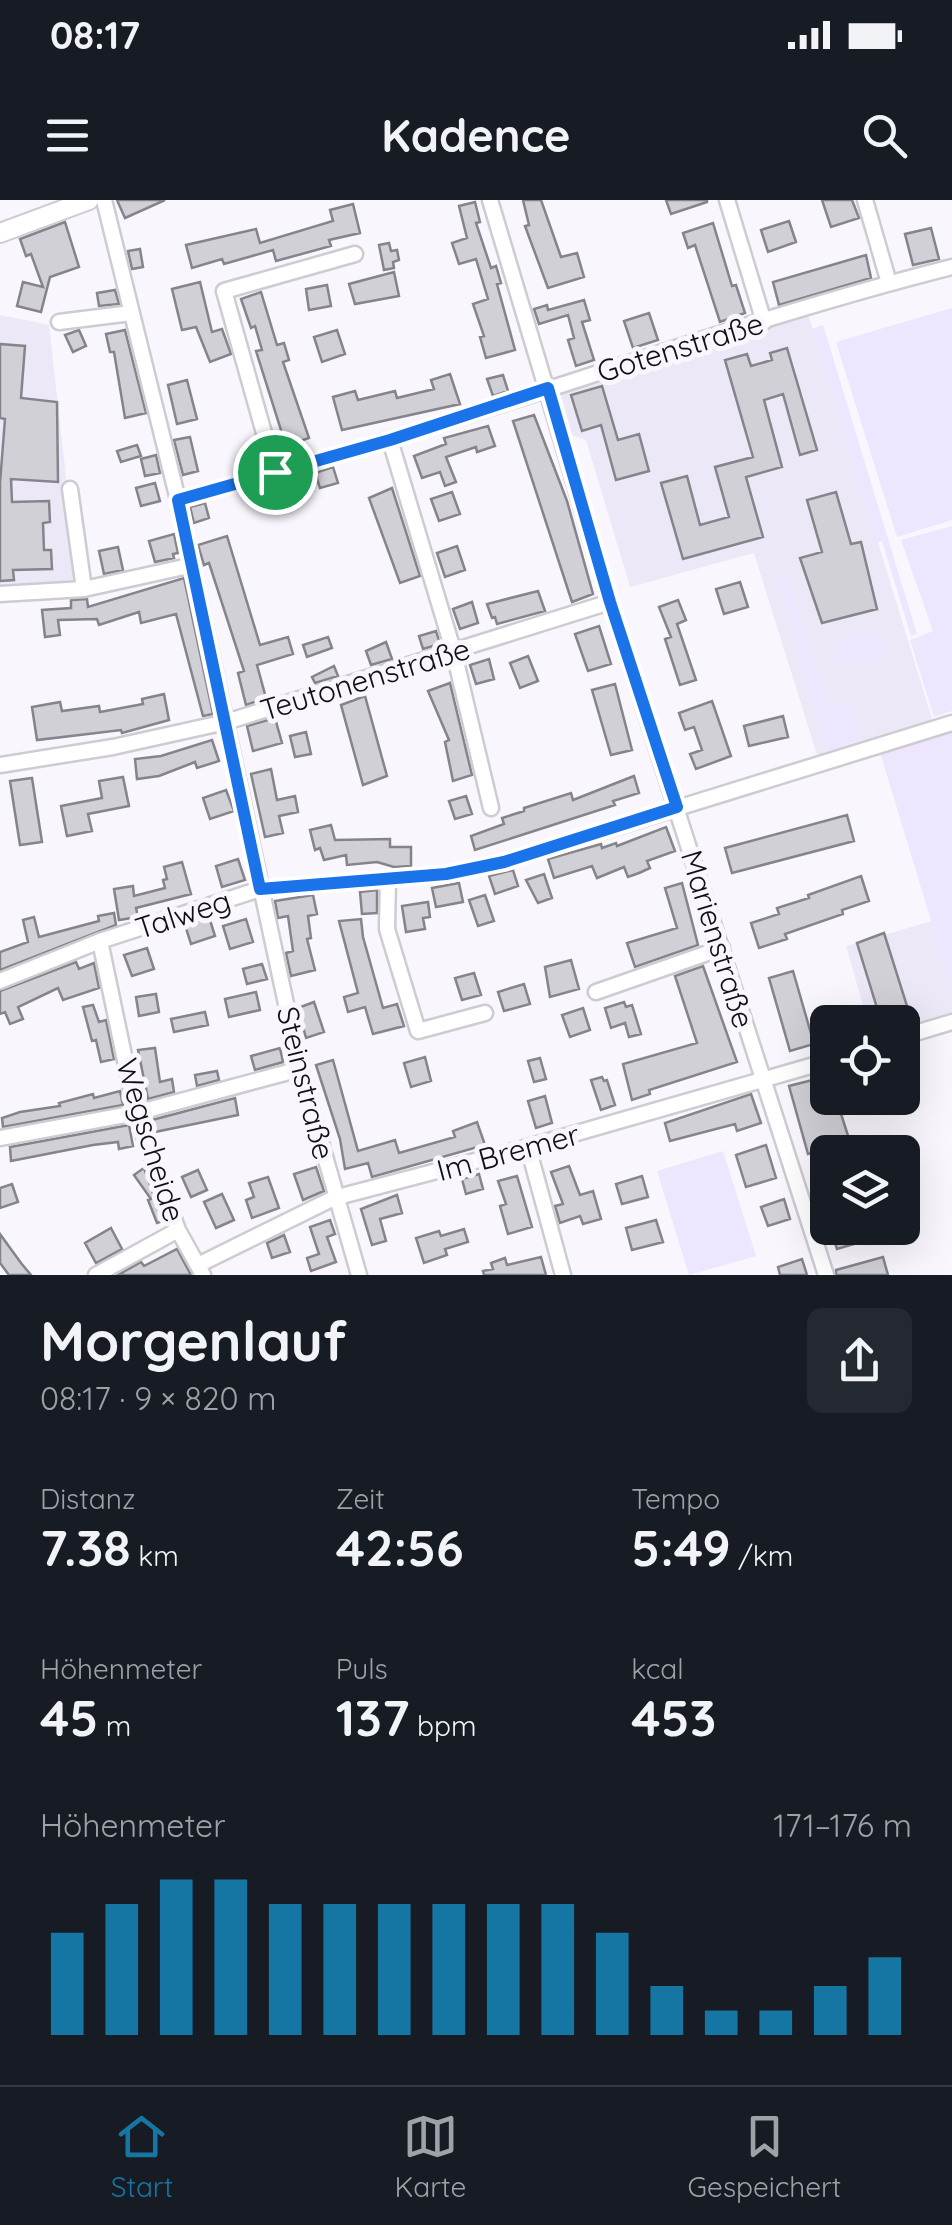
<!DOCTYPE html>
<html lang="de">
<meta charset="utf-8">
<style>
body{margin:0;font-family:Quicksand,sans-serif;background:#242831;color:#f1f3f6;height:100vh;display:flex;flex-direction:column;font-size:38px;white-space:nowrap}
*{box-sizing:border-box;margin:0}
p{font-size:32px;color:#9ea1a6}
.icon{flex:none;width:55px;height:55px;fill:none;stroke:currentColor;stroke-width:2;stroke-linecap:round;stroke-linejoin:round}
.map{position:relative;height:1075px;overflow:hidden}
.sheet{display:flex;flex-direction:column;background:#171b24;flex:1}
.sheet>*{flex:none}
.controls{position:absolute;left:810px;top:805px;display:grid;gap:20px}
.controls a{display:grid;place-items:center;width:110px;height:110px;border-radius:15px;background:#171b24;box-shadow:0 10px 40px #0002;font-size:50px}
.pin{position:absolute;display:grid;place-items:center;width:85px;height:85px;color:#fff;margin:-42px;border:5px solid #fff;border-radius:50%;box-shadow:0 2px 10px #0007}
.round{display:grid;place-items:center;flex:none;width:105px;height:105px;border-radius:15px;background:#242831}
.summary{display:flex;align-items:center;justify-content:space-between;height:170px;padding:0 40px}
h1{font-size:55px;font-weight:700;line-height:75px}
.stats{display:grid;grid-template-columns:repeat(3,1fr);gap:15px;height:170px;padding:10px 40px}
.stats div{display:grid;align-content:center}
.stats b{font-size:50px;font-weight:700}
.stats small{font-size:28px;font-weight:400}
.stats p{font-size:28px}
.chart{height:280px;padding:20px 40px}
.chart p{display:flex;justify-content:space-between}
.chart svg{width:100%;height:180px;margin-top:10px;stroke:#1676a3;stroke-width:6}
.status{display:flex;justify-content:space-between;align-items:center;height:70px;padding:0 50px;background:#171b24;direction:ltr}
.status svg{height:28px;fill:currentColor}
header{display:flex;justify-content:space-between;align-items:center;height:130px;padding:0 40px;background:#171b24;font-size:45px;font-weight:700}
.tab-bar{display:flex;justify-content:space-around;align-items:center;height:140px;border-top:2px solid #363941;background:#171b24;font-size:28px;color:#9ea1a6}
.tab-bar a{display:grid;justify-items:center;gap:5px}
.tab-bar .active{color:#1676a3}
.map>svg:first-child{display:block}
.built{fill:#ede8f7}
.green{fill:#eee5fe}
.building{fill:#d1d0d7;stroke:#85848b;stroke-width:2.5}
.lines{fill:none;stroke-linecap:round;stroke-linejoin:round}
.minor-casing{stroke:#cecbd2;stroke-width:19}
.tertiary-casing{stroke:#cecbd2;stroke-width:22}
.minor{stroke:#fff;stroke-width:14}
.tertiary{stroke:#fff;stroke-width:18}
.route-casing{stroke:#fff;stroke-width:20}
.route{stroke:#1a73e8;stroke-width:12}
.labels{text-anchor:middle;dominant-baseline:central;stroke-width:10;stroke-linejoin:round;paint-order:stroke}
.street-label{font-size:30px;fill:#100f12;stroke:#f9f6fd}
</style>
<div class="status"><b>08:17</b><svg viewBox="0 0 49 12"><path d="M0 12V9h3v3zM5 12V6h3v6zM10 12V3h3v9zM15 12V0h3v12zM26 1h20v11H26zM47 4h2v5h-2z"/></svg></div>
<header><svg class="icon" aria-label="menu" viewBox="0 0 24 24"><path d="M4 6h16M4 12h16M4 18h16"/></svg>Kadence<svg class="icon" aria-label="search" viewBox="0 0 24 24"><circle cx="10" cy="10" r="6"/><path d="M15 15l6 6"/></svg></header>
<div class="map">
<svg width="952" height="1075" viewBox="0 0 952 1075">
<rect width="100%" height="100%" fill="#f9f6fd"/>
<path class="built" d="M808,114L933,522L818,558L754,353L630,387L586,240L572,235L560,192Z
M0,115L49,125L78,384L0,390Z
M932,721L952,789V818L903,831L902,822H868L846,746Z"/>
<path class="green" d="M952,108V320L897,337L836,142Z
M823,125L917,434L911,436L882,341L877,342L812,129Z
M952,326V511L934,517L910,440L933,431L901,340Z
M786,371L827,503L814,507L777,374Z
M882,432L887,455L838,466L833,442Z
M848,500L859,539L826,549L815,510Z
M952,533V790L880,552Z
M723,951L756,1056L689,1075L657,971Z"/>
<path class="building" d="M117,0H165L125,18Z
M523,0H541L561,57L577,53L584,77L548,88L525,26L529,25Z
M666,0H707V2L671,14Z
M822,0H852L859,18L831,27Z
M475,2L480,22L476,23L491,68L496,66L501,83L497,84L515,150L486,158L480,137L484,136L473,104L488,99L476,59L459,64L452,43L467,38L459,6Z
M353,4L360,33L329,40L331,46L276,61L273,50L224,64L222,59L192,68L186,45L256,29L260,43L333,21L330,10Z
M789,21L796,42L768,52L761,30Z
M65,22L79,67L50,77L41,112L17,106L23,82L43,87L31,54L26,56L20,39Z
M713,23L732,86L736,85L745,113L720,122L695,45L688,48L683,33Z
M931,28L939,59L913,65L905,34Z
M389,43L391,51L397,50L399,60L393,62L394,68L384,70L379,45Z
M140,49L143,67L132,69L128,51Z
M866,55L871,78L779,105L773,82Z
M394,72L399,96L355,104L349,84Z
M200,82L212,132L222,129L231,154L210,162L196,127L182,130L172,89Z
M327,85L331,106L309,110L306,89Z
M115,90L119,104L99,106L97,93Z
M261,92L277,145L284,143L289,160L283,162L309,238L286,246L256,151L262,150L255,126L251,128L241,99Z
M584,100L590,120L582,122L594,160L576,166L568,140L574,138L568,115L539,124L534,109L547,105L548,110Z
M649,113L658,140L633,148L624,121Z
M79,130L86,146L73,152L65,135Z
M125,130L146,213L125,218L114,152H110L106,134Z
M337,130L345,154L322,162L314,137Z
M0,144L25,146L21,198L57,202L58,282L11,279L12,302L49,301L50,322L43,323L44,350H51L52,369L13,370L14,380L0,381V283L5,219L0,218Z
M787,148L817,250L800,255L783,194L764,200L782,267L746,277L763,337L683,359L661,283L687,276L700,325L729,317L715,267L753,257L725,160L747,154L751,166L772,160L770,153Z
M450,174L460,204L342,230L333,197L355,191L358,200L395,191L397,198L434,189L431,180Z
M503,175L508,191L493,196L487,179Z
M187,180L197,219L177,224L168,185Z
M602,186L618,240L639,234L649,271L616,280L601,225L582,231L571,195Z
M534,215L567,301L593,394L572,402L513,221Z
M488,226L495,246L477,252L476,247L446,257L456,282L445,286L440,272L422,278L414,256L446,244L444,238Z
M190,237L198,271L183,275L174,240Z
M137,245L141,256L121,262L117,251Z
M156,255L160,273L145,276L141,259Z
M333,267L338,283L320,288L315,273Z
M288,280L296,301L277,308L269,286Z
M155,283L160,301L141,306L136,288Z
M392,288L420,376L400,383L369,298Z
M452,292L460,314L439,321L431,299Z
M836,292L851,344L861,342L877,409L822,423L800,358L822,352L807,300Z
M205,303L209,318L194,323L190,307Z
M174,334L178,353L173,354L174,358L155,362L149,341Z
M227,336L260,445L288,437L293,454L257,465L266,498L246,505L238,473L244,471L209,363L204,365L198,345Z
M457,346L465,370L445,377L437,353Z
M118,347L123,370L104,374L99,351Z
M184,378L213,514L203,516L176,414L141,423L139,412L99,425L97,419L58,420L60,435L45,437L42,410L71,408V400L87,399L88,407Z
M740,382L748,407L724,414L716,389Z
M538,391L545,411L497,424L495,417L492,418L487,404Z
M678,400L686,420L677,424L696,480L680,485L665,439L671,437L659,407Z
M472,402L478,423L460,429L453,409Z
M599,426L611,464L588,471L575,434Z
M436,431L440,444L423,449L419,436Z
M328,437L332,448L307,457L303,445Z
M386,442L392,459L371,465L366,451Z
M528,456L538,481L520,488L510,463Z
M489,459L494,479L476,484L470,465Z
M334,466L338,476L315,483L312,477Z
M450,483L472,575L453,581L445,542L449,540L428,491Z
M615,484L632,550L611,555L592,490Z
M164,494L169,520L122,533L121,530L37,540L32,507L60,502L62,511L99,506L100,512L143,504L142,499Z
M365,496L387,576L363,585L341,505Z
M712,501L731,556L696,569L690,554L702,550L694,527L685,530L679,513Z
M783,516L788,537L749,546L744,526Z
M275,518L282,543L253,551L247,526Z
M306,532L311,554L295,557L290,536Z
M212,540L219,561L197,568L195,562L159,576L137,579L135,559L161,556Z
M271,569L277,600L295,596L298,612L279,616L283,633L265,637L251,574Z
M634,576L639,593L613,601L615,605L475,650L471,636L504,624L502,618L524,611V608L571,593L573,600Z
M123,577L129,606L88,614L92,631L67,636L61,606L102,598L99,581Z
M32,578L42,642L20,645L10,581Z
M226,590L234,611L210,619L203,598Z
M466,596L472,614L455,619L449,601Z
M847,615L854,641L732,673L725,648Z
M331,625L335,640L390,639V647H411V666L394,667L377,662L347,665L346,655L324,660L320,648L315,650L310,630Z
M666,627L675,651L647,661L650,668L639,673L628,677L624,667L597,678L592,666L554,678L548,659L601,644L602,648L616,643L617,646Z
M238,659L245,680L222,687L216,666Z
M182,662L191,694L136,708L138,717L119,720L114,689L133,686L134,696L165,688L163,680L167,679L164,667Z
M513,670L518,686L495,694L489,676Z
M544,674L552,698L538,703L526,680Z
M861,676L869,701L842,710L843,714L785,734L787,739L759,748L751,723L779,714L777,708L809,698L808,695Z
M459,683L463,702L436,707L432,688Z
M682,683L698,745L635,767L627,743L677,728L665,688Z
M377,690V713L362,714L360,692Z
M313,695L317,714L308,716L311,738L307,739L315,770L291,776L286,753L293,751L288,716L278,718L275,701Z
M485,695L494,721L478,726L469,700Z
M428,702L430,717L423,718L425,729L406,732L402,706Z
M114,713L116,725L0,770V752L28,742L23,720L34,717L39,737L99,721L98,716Z
M209,717L215,736L191,744L185,725Z
M246,719L253,742L230,749L223,726Z
M361,719L363,737L383,808L397,804L404,826L373,834L365,807L348,812L344,797L358,793L339,721Z
M884,733L912,822H869L866,811L877,808L857,743Z
M147,748L154,769L132,776L124,755Z
M571,760L579,789L550,797L545,767Z
M76,762L79,769L94,763L99,788L63,800L58,788L18,807L23,819L10,824L5,812L0,814V791Z
M262,764L267,779L247,784L243,769Z
M703,766L737,862L649,890L650,894L632,900L623,864L697,843L675,776Z
M793,771L814,844L790,851L769,778Z
M474,773L481,795L462,800L455,778Z
M524,784L530,804L504,811L498,792Z
M256,792L260,810L229,817L225,799Z
M156,794L159,812L139,816L136,797Z
M314,802L324,832L306,838L298,808Z
M624,802L626,807L632,805L641,834L629,837L625,823L611,828L605,808Z
M93,805L99,822L106,820L114,859L101,862L96,840L92,841L83,807Z
M583,808L590,830L570,837L562,815Z
M205,812L208,825L174,832L171,819Z
M155,848L160,882L172,879L174,892L148,899L138,850Z
M280,848L283,862L255,870L251,856Z
M425,857L431,881L411,887L404,863Z
M540,858L546,879L534,882L528,861Z
M333,860L358,951L395,940L399,953L455,937L453,931L477,922L485,945L372,977L368,963L345,969L340,939L316,865Z
M217,871L219,880L197,886L195,875Z
M828,876V898H836L850,942L808,954L789,886Z
M602,877L604,881L607,880L615,905L601,910L591,880Z
M120,891L123,905L3,927L2,918L20,912L60,906L59,903L93,894L94,898Z
M751,894L761,923L737,931L735,924L670,941L665,923Z
M545,896L552,923L536,928L528,901Z
M235,898L238,915L155,932L152,920Z
M129,925L133,946L119,949L118,942L93,945L11,961L10,947Z
M766,945L776,978L746,987L736,955Z
M569,966L580,995L593,991L601,1019L583,1024L580,1016L560,1023L555,1006L563,1004L551,972Z
M316,967L324,991L303,1000L294,974Z
M144,968L163,1021L157,1023L148,1000L151,999L134,975Z
M198,970L207,990L191,997L182,977Z
M479,974L483,989L466,994L462,979Z
M517,976L532,1027L508,1034L500,1006L506,1004L498,981Z
M642,976L648,997L622,1004L616,984Z
M268,977L279,1008L252,1018L246,1000L254,997L249,983Z
M12,984L18,1002L0,1008V988Z
M222,994L234,1020L216,1028L204,1002Z
M397,995L402,1013L380,1019L386,1041L372,1045L361,1009Z
M784,999L790,1019L768,1026L761,1007Z
M330,1020L335,1034L327,1037L336,1062L311,1071L307,1058L319,1054L310,1027Z
M656,1020L663,1042L632,1050L626,1028Z
M111,1028L122,1049L96,1063L85,1043Z
M830,1028H875L878,1037L837,1049Z
M464,1029L468,1042L445,1049L447,1055L424,1063L416,1038L439,1031L441,1036Z
M0,1034L21,1063L31,1075H9L0,1063Z
M284,1035L290,1052L272,1058L267,1043Z
M177,1049L191,1075H118L141,1062L144,1066Z
M541,1057L546,1075H484L483,1071L493,1069L491,1063L505,1058L507,1065Z
M883,1057L888,1075H836V1070Z
M802,1059L807,1075H780L778,1067Z"/>
<g class="lines">
<defs>
<path id="minor" d="M104,0L178,300L300,869L359,1075
M490,0L610,402L826,1075
M727,0L764,122
M865,0L889,83
M59,122L131,113
M390,240L454,453L491,608
M275,272L224,91L355,54
M70,289L84,389
M178,300C249,279 321,261 391,239C578,182 762,115 952,67
M0,394L84,389L193,365
M0,565L113,547L226,522L610,402
M388,679L387,729L418,831L485,813
M100,741L136,913L178,1030L203,1075
M0,781L100,741L260,689L445,674L503,662L952,523
M596,792L722,748
M902,837L952,822
M0,938L136,913L300,869
M528,947L563,1075
M198,1065L334,998L528,947L828,861
M96,1075L178,1030"/>
<path id="tertiary" d="M0,33L89,0"/>
</defs>
<use href="#minor" class="minor-casing"/>
<use href="#tertiary" class="tertiary-casing"/>
<use href="#minor" class="minor"/>
<use href="#tertiary" class="tertiary"/>
</g>
<g class="lines">
<defs>
<path id="route" d="M548,188L610,402L677,607L504,662L446,674L260,689L178,300L390,240Z"/>
</defs>
<use href="#route" class="route-casing"/>
<use href="#route" class="route"/>
</g>
<g class="labels">
<g class="street-label">
<text transform="translate(680 147) rotate(-17)">Gotenstraße</text>
<text transform="translate(365 479) rotate(-17)">Teutonenstraße</text>
<text transform="translate(183 714) rotate(-18)">Talweg</text>
<text transform="translate(718 739) rotate(73)">Marienstraße</text>
<text transform="translate(306 883) rotate(76)">Steinstraße</text>
<text transform="translate(151 940) rotate(73)">Wegscheide</text>
<text transform="translate(508 952) rotate(-15)">Im Bremer</text>
</g>
</g>
</svg>
<div class="controls">
<a><svg class="icon" aria-label="locate" viewBox="0 0 24 24"><circle cx="12" cy="12" r="6"/><path d="M12 2v4M12 18v4M2 12h4M18 12h4"/></svg></a>
<a><svg class="icon" aria-label="layers" viewBox="0 0 24 24"><path d="M12 4l9 5-9 5-9-5zM3 14l9 5 9-5"/></svg></a>
</div>
<div class="pin" style="left:275px;top:272px;background:#1e9e55"><svg class="icon" aria-label="arrive" viewBox="0 0 24 24"><path d="M6 21V4h12l-3 4 3 4H6"/></svg></div>
</div>
<section class="sheet">
<div class="summary"><div><h1>Morgenlauf</h1><p>08:17 · 9 × 820 m</p></div><a class="round"><svg class="icon" aria-label="share" viewBox="0 0 24 24"><path d="M12 15V3M7 8l5-5 5 5M5 13v7h14v-7"/></svg></a></div>
<div class="stats">
<div><p>Distanz</p><b>7.38<small> km</small></b></div>
<div><p>Zeit</p><b>42:56</b></div>
<div><p>Tempo</p><b>5:49<small> /km</small></b></div>
</div>
<div class="stats">
<div><p>Höhenmeter</p><b>45<small> m</small></b></div>
<div><p>Puls</p><b>137<small> bpm</small></b></div>
<div><p>kcal</p><b>453</b></div>
</div>
<div class="chart"><p><span>Höhenmeter</span>171–176 m</p>
<svg viewBox="0 0 160 44" preserveAspectRatio="none"><path d="M5 44V19M15 44V12M25 44V6M35 44V6M45 44V12M55 44V12M65 44V12M75 44V12M85 44V12M95 44V12M105 44V19M115 44V32M125 44V38M135 44V38M145 44V32M155 44V25"/></svg>
</div>
</section>
<nav class="tab-bar">
<a class="active"><svg class="icon" aria-label="home" viewBox="0 0 24 24"><path d="M3 11l9-7 9 7M6 9v11h12V9"/></svg>Start</a>
<a><svg class="icon" aria-label="map" viewBox="0 0 24 24"><path d="M3 6l6-2 6 2 6-2v14l-6 2-6-2-6 2zM9 4v14M15 6v14"/></svg>Karte</a>
<a><svg class="icon" aria-label="saved" viewBox="0 0 24 24"><path d="M7 4h10v16l-5-4-5 4z"/></svg>Gespeichert</a>
</nav>
